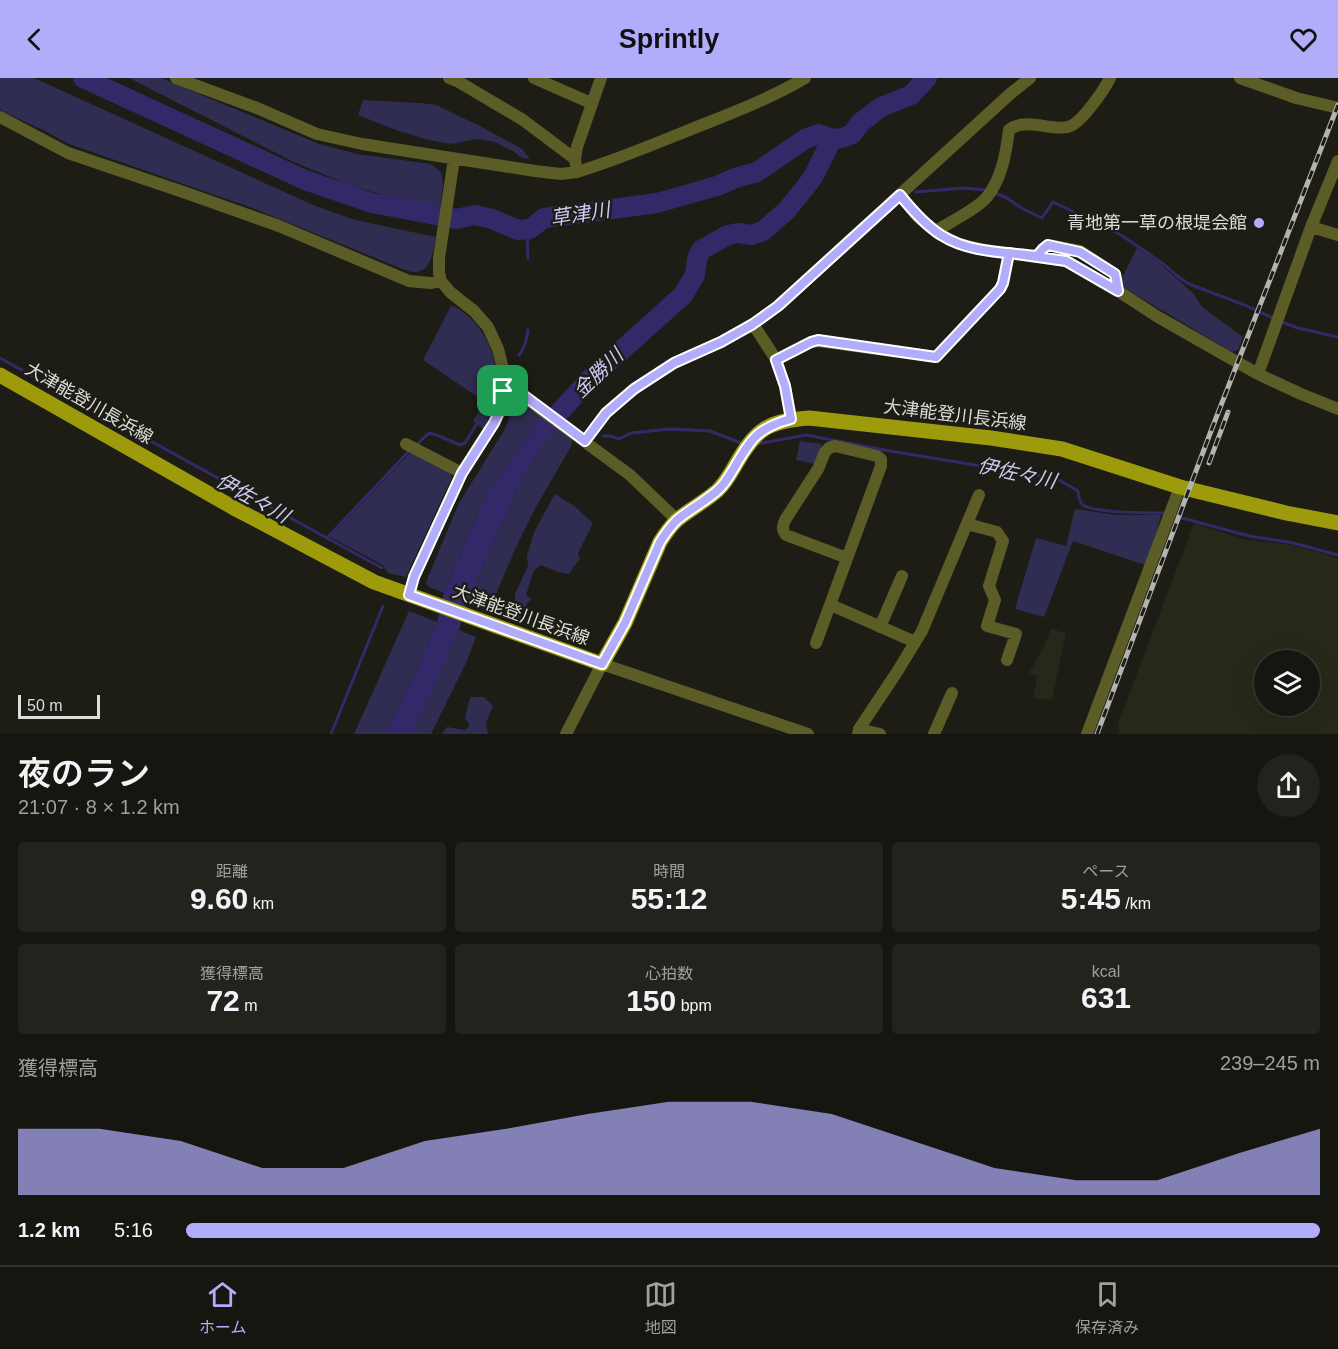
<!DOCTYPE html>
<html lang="ja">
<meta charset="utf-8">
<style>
body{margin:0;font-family:Helvetica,"Noto Sans JP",sans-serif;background:#23231e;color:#f1f3f6;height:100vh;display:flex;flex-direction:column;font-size:22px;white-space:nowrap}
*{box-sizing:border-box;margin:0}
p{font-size:20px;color:#9e9f9f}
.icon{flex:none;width:33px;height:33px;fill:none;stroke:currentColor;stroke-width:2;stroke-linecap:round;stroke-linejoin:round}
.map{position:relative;height:656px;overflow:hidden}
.side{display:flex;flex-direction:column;background:#161610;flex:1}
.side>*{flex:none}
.tools{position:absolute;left:1254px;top:572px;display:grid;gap:12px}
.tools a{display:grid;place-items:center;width:66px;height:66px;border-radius:50%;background:#161610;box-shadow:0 6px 24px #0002,0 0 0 2px #353530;font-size:30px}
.scale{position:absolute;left:18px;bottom:15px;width:82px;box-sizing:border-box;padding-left:6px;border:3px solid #dcddd8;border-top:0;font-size:16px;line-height:21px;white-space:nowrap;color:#dcddd8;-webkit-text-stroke:4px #1d1d16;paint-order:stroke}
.pin{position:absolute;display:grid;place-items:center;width:51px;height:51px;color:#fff;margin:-26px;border-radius:12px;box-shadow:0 3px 9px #0006}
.round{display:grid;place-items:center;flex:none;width:63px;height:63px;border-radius:32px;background:#23231e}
.summary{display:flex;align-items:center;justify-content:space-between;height:102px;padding:0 18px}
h1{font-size:33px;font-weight:600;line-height:45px}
.stats{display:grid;grid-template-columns:repeat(3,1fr);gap:9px;height:102px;padding:6px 18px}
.stats div{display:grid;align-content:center;border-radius:6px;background:#23231e;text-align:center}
.stats b{font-size:30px;font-weight:600}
.stats small{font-size:16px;font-weight:400}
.stats p{font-size:16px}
.chart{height:168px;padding:12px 18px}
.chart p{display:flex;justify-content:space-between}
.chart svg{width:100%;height:108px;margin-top:6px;fill:#b1adfa;opacity:.7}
ul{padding:0 18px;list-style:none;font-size:20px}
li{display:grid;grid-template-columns:96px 72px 1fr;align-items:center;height:45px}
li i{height:15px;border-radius:8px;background:#b1adfa}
header{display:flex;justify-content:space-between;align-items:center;height:78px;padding:0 18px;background:#b1adfa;color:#111;font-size:27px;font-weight:600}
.dock{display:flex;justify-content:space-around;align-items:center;height:84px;border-top:2px solid #353530;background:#161610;font-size:16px;color:#9e9f9f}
.dock a{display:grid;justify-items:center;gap:3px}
.dock .active{color:#b1adfa}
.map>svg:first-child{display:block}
.built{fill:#27271a;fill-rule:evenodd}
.green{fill:#302d52}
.water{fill:#332969}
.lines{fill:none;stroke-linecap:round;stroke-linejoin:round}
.stream{stroke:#332969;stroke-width:3}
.river{stroke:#332969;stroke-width:20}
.minor{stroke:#5c5c26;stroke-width:12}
.major{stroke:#9d9b0c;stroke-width:15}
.rail-casing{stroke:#b3b4af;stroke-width:5}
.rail{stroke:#1d1d16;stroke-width:3;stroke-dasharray:9;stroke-linecap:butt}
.route-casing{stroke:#fff;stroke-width:12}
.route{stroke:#b1adfa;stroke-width:8}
.poi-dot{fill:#b1adfa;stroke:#1d1d16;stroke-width:2}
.labels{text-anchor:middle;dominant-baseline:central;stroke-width:5;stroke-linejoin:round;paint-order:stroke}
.poi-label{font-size:18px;fill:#dcddd8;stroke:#1d1d16;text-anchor:end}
.street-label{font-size:18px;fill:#dcddd8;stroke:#1d1d16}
.water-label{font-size:20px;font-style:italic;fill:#cbcaf2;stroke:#1d1d16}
</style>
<header><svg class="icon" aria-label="back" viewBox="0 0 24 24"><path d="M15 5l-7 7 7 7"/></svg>Sprintly<svg class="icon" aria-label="heart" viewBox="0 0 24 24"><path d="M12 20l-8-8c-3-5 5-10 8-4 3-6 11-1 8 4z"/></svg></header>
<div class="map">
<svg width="1338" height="656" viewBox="0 0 1338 656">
<rect width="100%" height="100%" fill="#1d1d16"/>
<path class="built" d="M1194,445L1245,462L1287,466L1329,477L1338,481V656H1118L1119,653L1118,646ZM1264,582H1310V627H1264Z
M1051,551L1066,555L1052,622L1033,620L1037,598L1029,595L1044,569Z"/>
<path class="green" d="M0,0H34L313,127L355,142L436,159C433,171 432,194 415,194C411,194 408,192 405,192L255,131L69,66L45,53L0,32Z
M129,0H161L319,66L357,76L431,86L441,94L443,107L440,130L383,117L347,106L294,84Z
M363,22L421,25L436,27L480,48L522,71L530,81L522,80L513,73L495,64L476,61L451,66L429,62L396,52L358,37Z
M1137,170L1159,185L1193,215L1202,229L1243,259L1238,272L1232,274L1121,208L1120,204Z
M451,228C459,230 463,234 470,240C499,267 506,317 483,351L473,343L485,324L423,282Z
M524,328L543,340L487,414L444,515L429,509L426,505L428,499L459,425L505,351L513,330Z
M556,348L572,359V367L538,425L516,469L490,530L468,522L522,400Z
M800,363L822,366L815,386L796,382Z
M411,374L450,393L452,399L406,499L388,495L383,487L330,459Z
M555,416L574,428L593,445L578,475L580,480L569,496L558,494L541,487L534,492L526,517L532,521L527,525L522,541L515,542V516L528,488L527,478L534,454Z
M1075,431L1116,437H1161L1148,488L1073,463L1044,539L1015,531L1036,460L1066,468Z
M409,533L437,544L416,594L385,656H354Z
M459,552L476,559L467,583L431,656H411Z
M470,619H484L493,628L486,645L488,656H442L447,649L465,652L470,648L465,640Z"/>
<path class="water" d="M543,340L556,348L522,400L468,522L459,552L418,644L411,656H385L416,594L437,544L444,515L487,414Z"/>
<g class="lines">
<path class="stream" d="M916,114L963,110L987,112
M993,114L1007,120L1023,131L1042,140L1053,124L1121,157L1149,176L1166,188L1176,197L1189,206L1247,228L1273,240
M528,180L527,154L530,151
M1279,243L1298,250L1338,259
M519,277C525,269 527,262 528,252
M0,280L327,460L410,372
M603,358H610L619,361L631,355L670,351L710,353L741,365
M756,366L806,357L890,373L1037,397L1059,402L1078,413C1079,418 1078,423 1083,427C1094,435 1149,435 1165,435
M415,368L429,355L437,357L460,367L465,365L476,347
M1171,437L1249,458L1293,465L1338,477
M327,460L382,490
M331,656L383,528"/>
<path class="river" d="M83,0L305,102L372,125L456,141L475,137L492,141L518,152L530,151L544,140L657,125L717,108L735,100L757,94L805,61L819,56L832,61L842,60L852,56L860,45L881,29L911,17L927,0
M541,354L592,299L683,217L695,197L697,181L701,172L728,157L738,155L751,157L763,153L786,133L804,111L813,99L832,61"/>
<path class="minor" d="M176,0L257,30L317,56L362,66L535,93L561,96L577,94
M449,0L459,4L523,42L575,81
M534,0L591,25
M601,0L577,69L575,81L577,94C611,84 644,70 677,57C721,39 764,24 805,0
M1240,0L1296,20L1338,30
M0,39L68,75L189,116L279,148L409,203L430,205L441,203
M900,117L917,138L939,156L959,166L986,172L1066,183L1118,213L1158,239L1258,296L1301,316L1338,331
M1311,149L1338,157
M936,153C950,144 977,131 987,119C1002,100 1006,75 1009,52C1025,39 1051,53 1068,49C1081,46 1104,12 1110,0
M1037,178L1043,171L1048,167L1080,173L1115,196L1118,213
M753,246L775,280L785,308L791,341
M776,282L811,264L818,263L936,279L1000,211L1003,205L1009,175
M1258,296L1311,149L1338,83
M503,313L513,314L521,317L630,397L677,442
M585,363L606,335L634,311L674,285L721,264L753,246L778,228L1010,16L1030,0
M406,366L462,395
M967,446L997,454L1003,463L989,508L995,522L987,548L1016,556L1007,582
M409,517L414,499L462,395L494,345L500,332L503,313L502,287L498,271L488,249L474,233L450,214L441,203L439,195V180L454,81
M831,527L915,564
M880,549L902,498
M816,565L881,388V381L877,378L835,368L829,370L825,374L818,391L785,442C782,449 782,452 786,457L847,480
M859,651L880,656
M566,656L602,586L808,656
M858,656L859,651L897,594L922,553L979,417
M934,656L952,615
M1087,656L1180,409"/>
<path class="major" d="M0,297L234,430L374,504L602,586L625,545L660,464C665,456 671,448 677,442C690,431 706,423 718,412C726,404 731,395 736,386C757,350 768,343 809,340L991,360L1062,371L1180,409L1286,435L1338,445"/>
<defs>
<path id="rail" d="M1209,385L1228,334
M1097,656L1211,353L1338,27"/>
</defs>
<use href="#rail" class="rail-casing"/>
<use href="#rail" class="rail"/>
</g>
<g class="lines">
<defs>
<path id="route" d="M503,313L500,332L494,345L462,395L414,499L409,517L602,586L625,545L660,464C665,456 671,448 677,442C690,431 706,423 718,412C725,406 729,398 734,390C751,361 757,350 791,341L785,308L776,282L811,264L818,262L936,279L1000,211L1003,205L1009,175L1066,183L1118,213L1115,196L1080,174L1048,167L1043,171L1037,178C1005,174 969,175 941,157C925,147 912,132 900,117L778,228L753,246L721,264L674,285L634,311L606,335L585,363L522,316L513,314L503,313"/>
</defs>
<use href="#route" class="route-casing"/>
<use href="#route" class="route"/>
</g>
<circle class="poi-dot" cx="1259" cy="145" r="6"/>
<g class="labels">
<g class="poi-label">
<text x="1247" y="145">青地第一草の根堤会館</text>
</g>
<g class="street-label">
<text transform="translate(89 325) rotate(30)">大津能登川長浜線</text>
<text transform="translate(955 337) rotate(7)">大津能登川長浜線</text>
<text transform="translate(521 537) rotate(20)">大津能登川長浜線</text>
</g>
<g class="water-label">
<text transform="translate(580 136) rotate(-9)">草津川</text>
<text transform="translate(598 295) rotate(-44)">金勝川</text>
<text transform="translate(1017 395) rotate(12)">伊佐々川</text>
<text transform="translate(253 420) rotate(29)">伊佐々川</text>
</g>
</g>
</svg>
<div class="tools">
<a><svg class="icon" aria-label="layers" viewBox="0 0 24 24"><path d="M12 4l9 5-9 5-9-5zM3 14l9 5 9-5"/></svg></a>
</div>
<div class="scale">50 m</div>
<div class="pin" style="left:503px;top:313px;background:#1e9e55"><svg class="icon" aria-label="arrive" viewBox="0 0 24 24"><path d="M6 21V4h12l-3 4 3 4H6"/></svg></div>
</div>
<section class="side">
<div class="summary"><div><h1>夜のラン</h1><p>21:07 · 8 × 1.2 km</p></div><a class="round"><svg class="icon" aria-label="share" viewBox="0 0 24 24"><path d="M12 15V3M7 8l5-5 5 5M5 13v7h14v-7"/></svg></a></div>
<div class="stats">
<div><p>距離</p><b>9.60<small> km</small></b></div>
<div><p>時間</p><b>55:12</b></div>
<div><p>ペース</p><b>5:45<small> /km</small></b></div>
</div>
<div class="stats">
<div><p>獲得標高</p><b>72<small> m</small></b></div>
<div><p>心拍数</p><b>150<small> bpm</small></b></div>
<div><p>kcal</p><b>631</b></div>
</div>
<div class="chart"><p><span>獲得標高</span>239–245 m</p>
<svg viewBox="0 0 160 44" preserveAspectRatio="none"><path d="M0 44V17L10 17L20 22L30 33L40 33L50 22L60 17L70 11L80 6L90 6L100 11L110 22L120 33L130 38L140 38L150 27L160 17V44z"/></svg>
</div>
<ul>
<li><b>1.2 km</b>5:16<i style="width:100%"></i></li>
</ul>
</section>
<nav class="dock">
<a class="active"><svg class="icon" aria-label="home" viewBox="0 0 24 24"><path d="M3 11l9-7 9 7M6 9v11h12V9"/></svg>ホーム</a>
<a><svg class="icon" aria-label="map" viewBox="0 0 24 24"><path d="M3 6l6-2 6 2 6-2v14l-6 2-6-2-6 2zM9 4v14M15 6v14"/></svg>地図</a>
<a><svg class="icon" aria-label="saved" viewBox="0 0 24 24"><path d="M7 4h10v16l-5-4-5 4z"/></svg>保存済み</a>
</nav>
